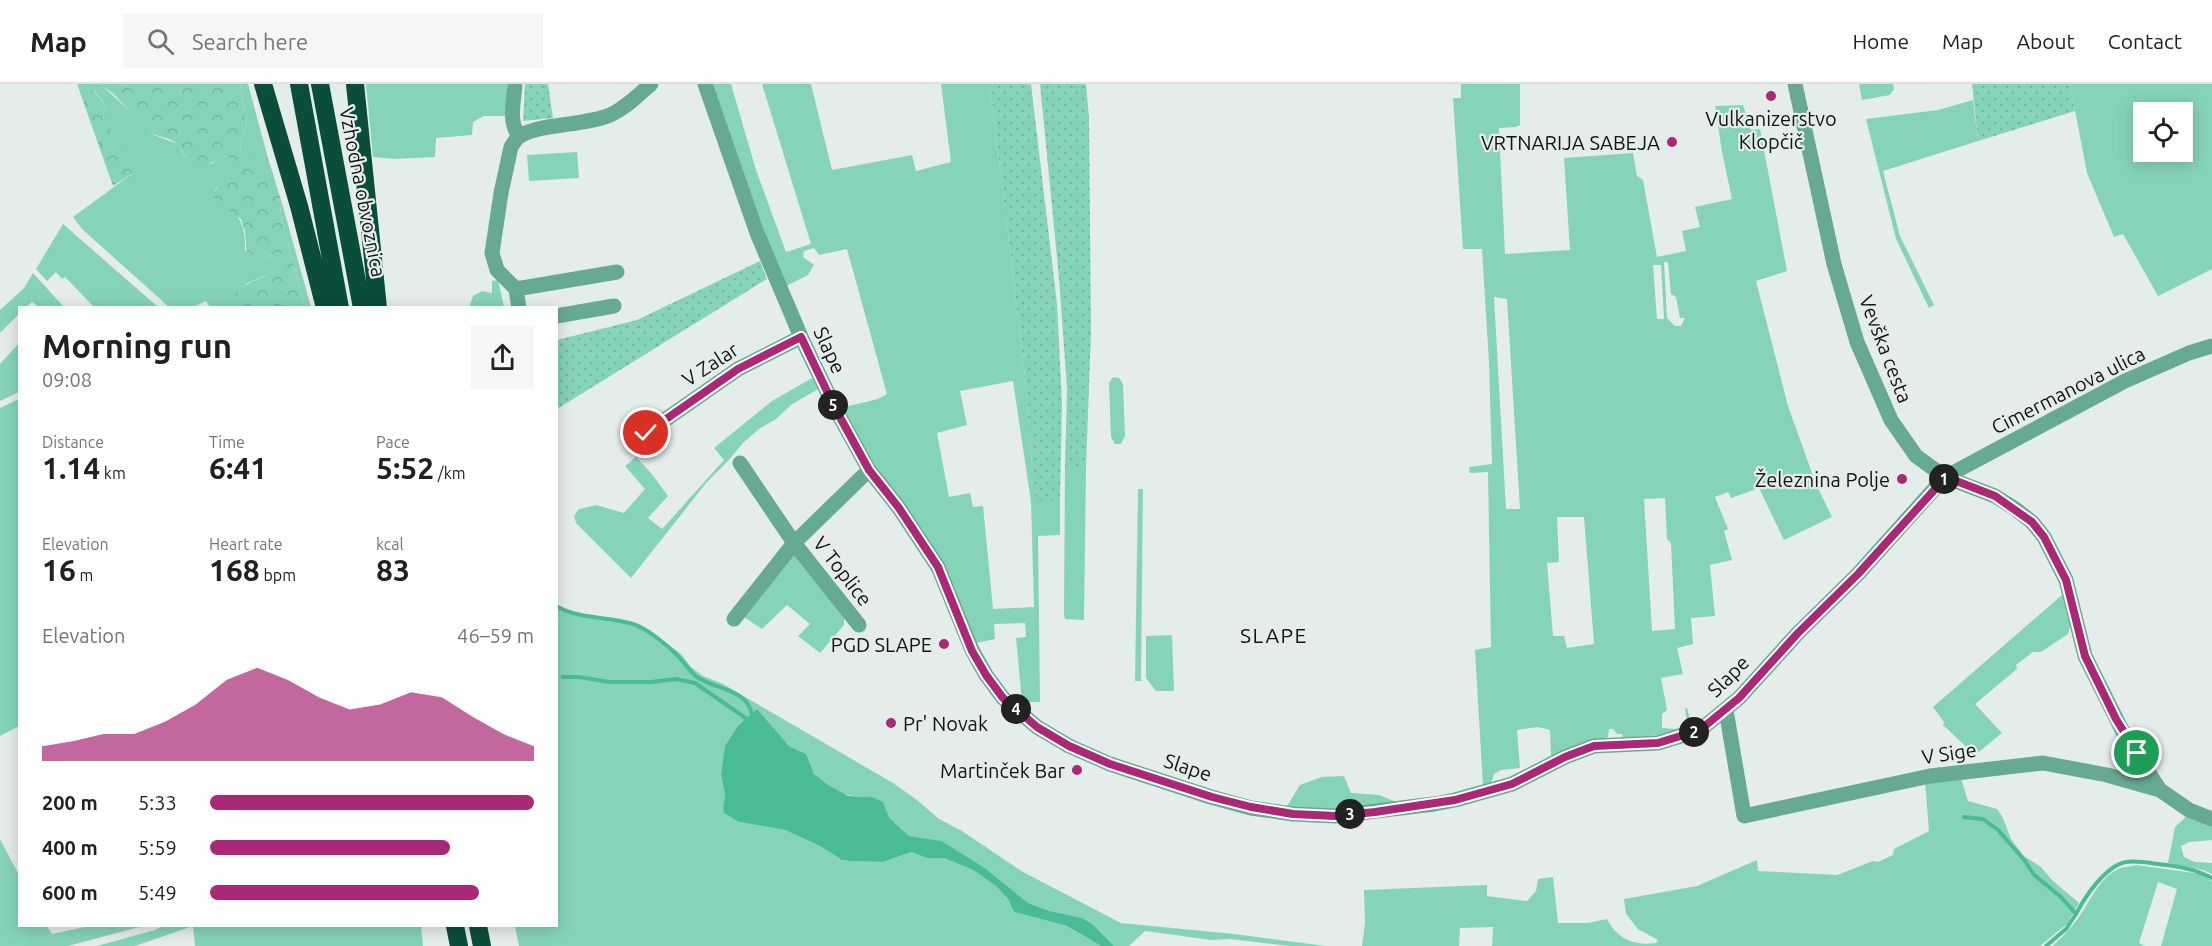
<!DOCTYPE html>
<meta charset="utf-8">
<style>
body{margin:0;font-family:Ubuntu,sans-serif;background:#f6f6f6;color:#202124;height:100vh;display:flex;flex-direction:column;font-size:22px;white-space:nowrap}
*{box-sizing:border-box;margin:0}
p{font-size:20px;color:#757577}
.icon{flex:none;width:33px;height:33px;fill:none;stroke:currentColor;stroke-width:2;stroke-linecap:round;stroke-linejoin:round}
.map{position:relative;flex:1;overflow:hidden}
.side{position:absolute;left:18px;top:222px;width:540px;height:621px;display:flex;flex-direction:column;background:#fff;border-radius:0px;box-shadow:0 3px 15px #0003}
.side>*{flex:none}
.tools{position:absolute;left:2133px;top:18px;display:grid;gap:12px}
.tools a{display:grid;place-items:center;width:60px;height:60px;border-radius:0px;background:#fff;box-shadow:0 3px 15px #0003;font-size:30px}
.pin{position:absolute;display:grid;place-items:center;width:51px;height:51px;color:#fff;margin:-26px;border:3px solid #fff;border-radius:50%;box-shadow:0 2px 6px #0007}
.km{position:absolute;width:30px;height:30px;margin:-15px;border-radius:50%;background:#222;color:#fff;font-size:16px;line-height:30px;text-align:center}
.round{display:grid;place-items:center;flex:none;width:63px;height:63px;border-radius:0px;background:#f6f6f6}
.headline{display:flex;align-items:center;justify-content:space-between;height:102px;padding:0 24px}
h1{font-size:33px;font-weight:700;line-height:45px}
.stats{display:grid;grid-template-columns:repeat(3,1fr);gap:9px;height:102px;padding:6px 24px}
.stats div{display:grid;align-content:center}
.stats b{font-size:30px;font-weight:700}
.stats small{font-size:16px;font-weight:400}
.stats p{font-size:16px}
.chart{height:168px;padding:12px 24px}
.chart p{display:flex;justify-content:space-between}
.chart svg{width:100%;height:108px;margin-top:6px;fill:#aa2976;opacity:.7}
ul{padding:0 24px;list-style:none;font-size:20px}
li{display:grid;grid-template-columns:96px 72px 1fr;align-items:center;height:45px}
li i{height:15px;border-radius:8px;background:#aa2976}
header{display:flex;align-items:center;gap:36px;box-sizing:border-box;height:84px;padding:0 30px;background:#fff;border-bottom:2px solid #e0e0e0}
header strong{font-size:28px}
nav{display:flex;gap:33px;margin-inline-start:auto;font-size:21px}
.search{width:420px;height:54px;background:#f6f6f6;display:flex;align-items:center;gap:15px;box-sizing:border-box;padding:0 21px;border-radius:0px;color:#757577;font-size:22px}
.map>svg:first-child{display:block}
.green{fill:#86d4b8;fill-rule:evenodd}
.forest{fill:url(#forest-crowns)}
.garden{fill:url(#garden-dots)}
.water{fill:#4abb97}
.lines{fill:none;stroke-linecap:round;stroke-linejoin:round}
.stream{stroke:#4abb97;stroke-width:4}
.minor{stroke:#66aa91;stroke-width:15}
.motorway{stroke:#0a4d3a;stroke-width:18}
.route-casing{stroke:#fff;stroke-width:12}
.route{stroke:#aa2976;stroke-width:8}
.poi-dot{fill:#aa2976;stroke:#e5edea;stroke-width:2}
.labels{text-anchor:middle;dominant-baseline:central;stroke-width:4.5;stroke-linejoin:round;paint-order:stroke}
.poi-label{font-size:20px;fill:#121413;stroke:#e5edea;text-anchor:end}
.street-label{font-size:20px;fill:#121413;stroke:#e5edea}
.neighbourhood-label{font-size:21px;letter-spacing:1.5px;fill:#121413;stroke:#e5edea}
</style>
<header>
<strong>Map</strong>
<div class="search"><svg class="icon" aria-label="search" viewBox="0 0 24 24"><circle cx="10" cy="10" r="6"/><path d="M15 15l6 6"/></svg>Search here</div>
<nav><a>Home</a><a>Map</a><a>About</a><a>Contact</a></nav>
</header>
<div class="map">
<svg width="2212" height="862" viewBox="0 0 2212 862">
<defs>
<pattern id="forest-crowns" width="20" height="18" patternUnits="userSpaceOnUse" patternTransform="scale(1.5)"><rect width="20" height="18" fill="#86d4b8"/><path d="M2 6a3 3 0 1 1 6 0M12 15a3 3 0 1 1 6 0" fill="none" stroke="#73b59d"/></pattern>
<pattern id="garden-dots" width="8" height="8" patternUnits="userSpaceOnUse" patternTransform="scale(1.5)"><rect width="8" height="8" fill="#86d4b8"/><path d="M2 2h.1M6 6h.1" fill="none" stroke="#73b59d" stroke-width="1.8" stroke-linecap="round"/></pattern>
</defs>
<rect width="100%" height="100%" fill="#e5edea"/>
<path class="green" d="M96,0L101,1L117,15L154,51L178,60L191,82L213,79L217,75L227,72L231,75L223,95L215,106C235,129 246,134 245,167L266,173L279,167L283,171C286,189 258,193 246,200C241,204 236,210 231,214L230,223H210L206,217L193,223H169L82,145L73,133L133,89L103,33L105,20L93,6L94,2Z
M240,0H248L268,74L259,79L247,75L240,66L241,54L247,42Z
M366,0H507V32H484L473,38L472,51L436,54L435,73L395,75L373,73Z
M712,0H731L756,86L786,168L811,160L762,0H811L832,86L912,71L916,87L951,78L941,0H990L1025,292L1035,416L1060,417V451L1038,452L1040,618H1022L1016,554L1026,553L1025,539L994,540L995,555L976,559L840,324L878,315L887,310L847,165L819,171L814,164L804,167L803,173L814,181L808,191L784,203ZM1013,297L1031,418L1034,523L993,525L983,422L973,423L970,409L949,413L937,349L967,341L960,307Z
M1461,0H1520V41L1516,43L1499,44L1505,170L1570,166L1564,74L1633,69L1637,92L1643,96L1657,173L1686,167L1682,147L1700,143L1695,123L1732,115L1722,68L1715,22L1743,21L1751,46L1760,45L1787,187L1756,197L1788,322L1816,400L1832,433L1784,456L1759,404L1731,414L1728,408L1715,413L1728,445L1724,447L1732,476L1710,481L1715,532L1691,534L1693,560L1677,564L1683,590L1661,594L1667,626L1662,630V644L1676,645L1687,641L1685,624H1687L1692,643L1672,650L1623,654L1622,650H1617L1613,645H1609L1608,653L1554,672L1551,671L1550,646L1538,643L1517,646L1520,684L1501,686L1494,690C1492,697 1491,701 1483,703L1475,566L1491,563L1488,388L1470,389L1469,383L1492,380L1489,278L1482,165H1463L1453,14H1461ZM1664,178H1668L1671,210L1676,213L1680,234H1685L1681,242H1675L1667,234ZM1653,181H1661L1664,235H1657ZM1494,213L1507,215L1520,425H1506ZM1665,414L1667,455L1671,459L1675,545L1652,547L1644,415ZM1557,433H1584L1594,560L1567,564L1564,552H1553L1547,479L1559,478Z
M1859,0H1893L1894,5L1890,11L1862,16Z
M2070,0H2212V185L2158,212L2123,150L2114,153L2087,89ZM2144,28H2182V68H2144Z
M1973,16L1978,57L1883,87L1900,152L1934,221L1929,224L1896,155L1866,35L1938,26Z
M577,68L579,94L529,97L527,71Z
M282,119L311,223H305L282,137L280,121Z
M63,140L158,223H94L65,193L62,195L56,188L47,197L36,185Z
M33,189L64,223H39L32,218L26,223L20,224L19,230L0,249V226L24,204Z
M498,196L504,223L469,224L473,212L482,207L492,209V197Z
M19,259V308L0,317V280Z
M1113,293L1119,294L1123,300L1125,352L1121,360H1115L1111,353L1109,299Z
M812,294L818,305L791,321L776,335L759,345L743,359L727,378L707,398L631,494L576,439L574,432L579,425L596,421L624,429L645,405L625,382L636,373L651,389L668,412L648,434L662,445L724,376L714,364L772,317Z
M19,315V642L0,652V324Z
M1065,384H1086L1084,536L1065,535L1064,530Z
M1138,405H1143L1141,597H1135Z
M795,466L844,534V541L820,569L798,552L810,540L787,521L762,545L741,531Z
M2062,511L2070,542L2068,550L2041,568H2033L2016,581L2017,585L1975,620L2002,649L1975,671L1943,641L1944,638L1933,623Z
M557,521L564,527L583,532L640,541L680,569L691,583L703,592L723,600L893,699L917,716L939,735L962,747L1023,788L1121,839L1234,850L1326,862H1290L1230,855L1211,856L1145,847L1129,862H1114L1082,834L1050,827L1028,819L985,784L941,758L909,752L862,712C846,714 823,703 814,689C810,684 808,676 806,670L789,662L757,626L726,662L721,691L725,711L723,723L739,738L785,746L820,762L842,776L850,777L883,778L911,768L927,774H944L973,786L996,802L1008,815L1014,828L1067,842L1101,862H519L515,842H556Z
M1172,551L1174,607H1156L1146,594V552Z
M1960,691L1968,717L1997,725L2002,732L2011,755L2024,772L2041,783L2052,796L2079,819L2067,840L2040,862H1492L1493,843L1460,844L1459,862H1362L1365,839L1364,806L1487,801V812L1527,817L1536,807L1538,795L1553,793L1558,839H1588L1607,835C1617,855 1634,862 1656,859L1658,856L1638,845L1626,830L1624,815L1697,802L1757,776L1758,787L1837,791L1873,777L1878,778L1893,771L1894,765L1929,747L1925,697Z
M1344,692L1351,709L1379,711L1399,719L1325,726L1286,724L1300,701L1322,693Z
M2187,732L2212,741V756L2189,758L2181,762L2184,773L2195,778L2212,779V790L2203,786L2168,779L2175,743Z
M0,755L19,791L20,842H47L52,850L90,842H143L68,862H0Z
M2137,781L2201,790L2212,797V862H2161L2177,805L2158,798L2139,859L2145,862H2052C2064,853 2074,840 2083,827C2092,813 2101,793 2118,785C2123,783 2131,782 2137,781Z
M163,842H421L423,862H195L193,842L135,862H97L155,846Z"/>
<path class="forest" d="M77,0H240L247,42L241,54L240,66L247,75L259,78L268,74L282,119L280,122L282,137L305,223H230C230,220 230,217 231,214C239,195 287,193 283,171L279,168L253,177L247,174L245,148L241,135L214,114C216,101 226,88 231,75L226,72L206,81L191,82C187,76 184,68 179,62C171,52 155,54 145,45C132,32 115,5 96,0L93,7L105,20L103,34L124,63L133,89L113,102Z"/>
<path class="garden" d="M525,0H548L553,34L523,37Z
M990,0H1031L1057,220L1062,318L1060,417H1035L1025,292Z
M1040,0H1086L1089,33L1091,248L1086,384H1065L1067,305L1059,194Z
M1972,0H2070L2075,27L1978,57Z
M760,177L767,195L557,325V256L637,236Z"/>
<path class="water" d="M757,625L789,662L806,670L814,690L828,701L848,712L871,713L883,718L889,734L909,752L941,757L985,784L1028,819L1050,827L1082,834L1092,840L1114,862H1101L1067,842L1014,828L1008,815L996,802L973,786L944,774H927L911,768L883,778L850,777L842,776L820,762L785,746L739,738L724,729L723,723L725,711L721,691L725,662L738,642Z"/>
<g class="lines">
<path class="stream" d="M556,522C581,536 607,532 633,540C648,545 667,561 678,572C685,579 690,588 697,593C716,606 746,604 752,630
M563,593H579L609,598H651L676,595L695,599L747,635
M1964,733L1983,735L1998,746L2025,777L2034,791L2061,813L2076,830L2066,845L2046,862
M2076,830C2085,813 2105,782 2126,778C2139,776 2154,780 2167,781C2183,783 2198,786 2212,794"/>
<path class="minor" d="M515,0C514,17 508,38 519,52
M705,0L757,149L801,253L836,326L869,386L899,424L938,483L972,566L986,591L1003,614L1037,643L1069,662L1110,680L1211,713L1251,724L1293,730L1335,732L1434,720L1455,716L1512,700L1565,673L1594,662L1658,659L1700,646L1739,614L1798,549L1858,490L1945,393L2125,297L2189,269L2212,262
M1795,0L1834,180L1857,258L1891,336L1916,372L1945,393L1995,412L2014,424L2032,438L2044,453L2066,496L2085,572L2125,652L2160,706L2189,726L2212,735
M516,205L617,188
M519,224L516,205L497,186L492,169L501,109L511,63C514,59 516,54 520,52C541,39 584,42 610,31C626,24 638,11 651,0
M556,232L614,222
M646,349L738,285L801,253
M740,379L794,459L859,541
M734,535L794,459L869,386
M1726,626L1744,732L1930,692L2043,679L2107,691L2160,706"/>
<path class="motorway" d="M263,0L299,122L325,224
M299,0L340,224
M320,0L362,224
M355,0L378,224
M455,842L459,862
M478,842L482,862"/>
</g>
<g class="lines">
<defs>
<path id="route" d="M646,349L738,285L801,253L836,326L869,386L899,424L938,483L972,567L986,591L1003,614L1037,643L1069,662L1110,680L1212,713L1251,723L1293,730L1335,732L1375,728L1455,716L1512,700L1565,673L1594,662L1658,659L1700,646L1739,614L1798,549L1858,490L1946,393L1995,412L2032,438L2044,453L2066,496L2085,572L2116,635L2137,669"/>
</defs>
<use href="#route" class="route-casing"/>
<use href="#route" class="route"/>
</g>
<g class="poi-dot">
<circle cx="1771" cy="12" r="6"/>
<circle cx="1672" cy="58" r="6"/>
<circle cx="1902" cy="395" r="6"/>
<circle cx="944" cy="560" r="6"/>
<circle cx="891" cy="639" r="6"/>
<circle cx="1077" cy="686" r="6"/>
</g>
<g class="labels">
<g class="poi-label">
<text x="1771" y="34" text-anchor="middle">Vulkanizerstvo<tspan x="1771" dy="23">Klopčič</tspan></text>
<text x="1660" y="58">VRTNARIJA SABEJA</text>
<text x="1890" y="395">Železnina Polje</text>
<text x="932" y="560">PGD SLAPE</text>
<text x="903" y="639" text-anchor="start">Pr' Novak</text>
<text x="1065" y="686">Martinček Bar</text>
</g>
<g class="street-label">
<text transform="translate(363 108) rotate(79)">Vzhodna obvoznica</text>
<text transform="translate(1886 265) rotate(69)">Vevška cesta</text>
<text transform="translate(830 266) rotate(65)">Slape</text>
<text transform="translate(710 280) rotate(-33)">V Zalar</text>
<text transform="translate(2068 306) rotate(-27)">Cimermanova ulica</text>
<text transform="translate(843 487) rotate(52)">V Toplice</text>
<text transform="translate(1728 592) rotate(-45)">Slape</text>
<text transform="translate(1949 669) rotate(-8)">V Sige</text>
<text transform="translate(1188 683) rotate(18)">Slape</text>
</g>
<g class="neighbourhood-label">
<text x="1274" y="551">SLAPE</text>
</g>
</g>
</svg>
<div class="tools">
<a><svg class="icon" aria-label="locate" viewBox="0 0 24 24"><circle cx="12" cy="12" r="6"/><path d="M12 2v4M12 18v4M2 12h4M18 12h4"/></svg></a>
</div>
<div class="pin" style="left:2137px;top:669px;background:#1e9e55"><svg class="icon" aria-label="arrive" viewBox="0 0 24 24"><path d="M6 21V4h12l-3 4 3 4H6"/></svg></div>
<div class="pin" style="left:646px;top:349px;background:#d93025"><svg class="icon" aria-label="check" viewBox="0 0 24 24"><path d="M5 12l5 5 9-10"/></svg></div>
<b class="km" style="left:1944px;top:395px">1</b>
<b class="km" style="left:1694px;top:648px">2</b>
<b class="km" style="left:1350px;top:730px">3</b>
<b class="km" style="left:1016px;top:625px">4</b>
<b class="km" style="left:833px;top:321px">5</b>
<section class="side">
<div class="headline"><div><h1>Morning run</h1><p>09:08</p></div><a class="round"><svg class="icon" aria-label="share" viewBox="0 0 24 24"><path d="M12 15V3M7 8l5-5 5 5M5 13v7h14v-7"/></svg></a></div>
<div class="stats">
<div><p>Distance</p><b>1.14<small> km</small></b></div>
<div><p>Time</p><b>6:41</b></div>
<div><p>Pace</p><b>5:52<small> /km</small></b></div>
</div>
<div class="stats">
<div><p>Elevation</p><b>16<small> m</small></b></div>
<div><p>Heart rate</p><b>168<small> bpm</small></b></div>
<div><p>kcal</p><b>83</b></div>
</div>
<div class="chart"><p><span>Elevation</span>46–59 m</p>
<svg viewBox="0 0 160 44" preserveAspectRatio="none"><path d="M0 44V38L10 36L20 33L30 33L40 28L50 21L60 11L70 6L80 11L90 18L100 23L110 21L120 16L130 18L140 26L150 33L160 38V44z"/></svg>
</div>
<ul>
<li><b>200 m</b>5:33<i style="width:100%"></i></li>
<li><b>400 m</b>5:59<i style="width:74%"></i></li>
<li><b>600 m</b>5:49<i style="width:83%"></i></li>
</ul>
</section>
</div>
